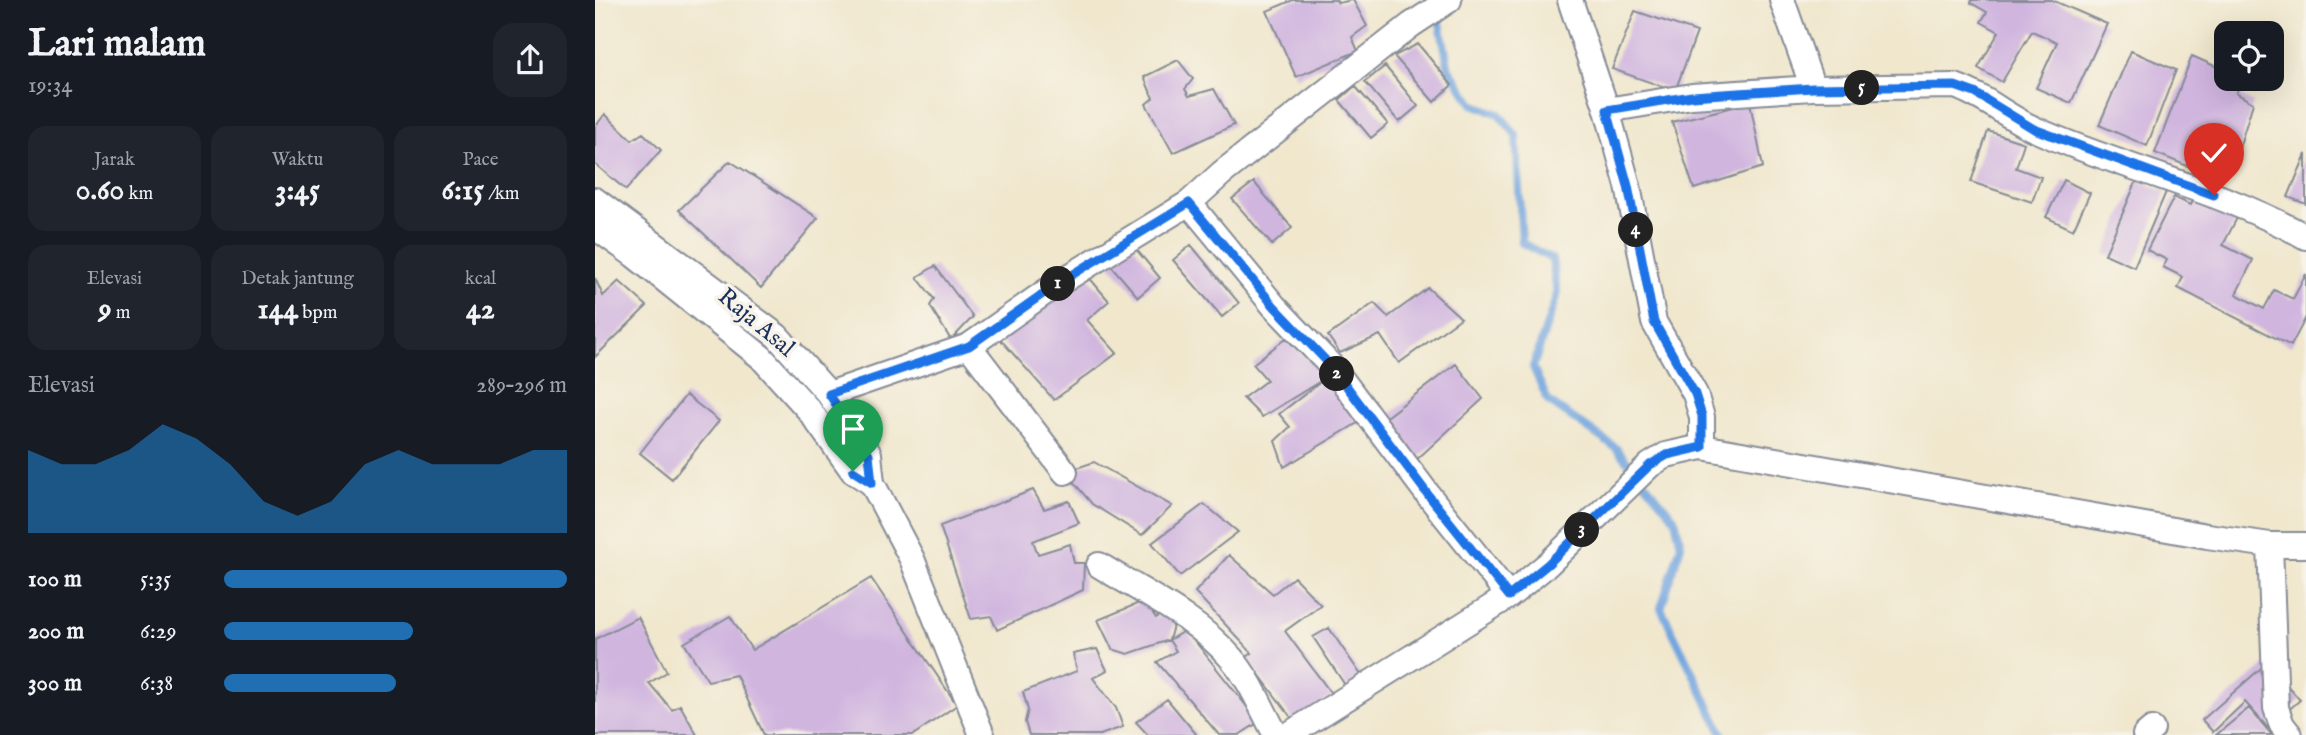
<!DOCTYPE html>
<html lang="id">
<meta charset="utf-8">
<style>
body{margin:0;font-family:"IM FELL English",serif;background:#20242c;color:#f1f3f6;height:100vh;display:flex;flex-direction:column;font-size:26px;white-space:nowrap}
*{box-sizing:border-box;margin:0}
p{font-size:23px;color:#9ea1a6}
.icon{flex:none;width:38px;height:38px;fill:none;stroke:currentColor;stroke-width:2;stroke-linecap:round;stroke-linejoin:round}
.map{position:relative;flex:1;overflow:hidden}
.drawer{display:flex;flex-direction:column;background:#171b24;width:595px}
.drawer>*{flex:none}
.fabs{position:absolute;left:1619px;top:21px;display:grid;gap:14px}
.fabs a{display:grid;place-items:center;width:70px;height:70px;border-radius:14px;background:#171b24;box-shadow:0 7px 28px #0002;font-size:35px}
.pin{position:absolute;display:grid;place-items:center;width:60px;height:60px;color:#fff;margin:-72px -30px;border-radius:50% 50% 50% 0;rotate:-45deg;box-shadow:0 0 7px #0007}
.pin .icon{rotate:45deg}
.km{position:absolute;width:35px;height:35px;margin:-18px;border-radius:50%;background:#222;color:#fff;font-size:19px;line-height:35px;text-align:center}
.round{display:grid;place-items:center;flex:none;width:74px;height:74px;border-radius:21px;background:#20242c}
.headline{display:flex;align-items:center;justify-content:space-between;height:119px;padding:0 28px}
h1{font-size:38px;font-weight:700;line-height:52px}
.stats{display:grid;grid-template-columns:repeat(3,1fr);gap:10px;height:119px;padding:7px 28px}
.stats div{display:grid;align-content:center;border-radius:18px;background:#20242c;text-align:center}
.stats b{font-size:30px;font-weight:700}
.stats small{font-size:19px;font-weight:400}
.stats p{font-size:19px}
.chart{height:196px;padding:14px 28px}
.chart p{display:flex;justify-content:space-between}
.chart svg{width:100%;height:126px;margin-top:7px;fill:#1f6fb2;opacity:.7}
ul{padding:0 28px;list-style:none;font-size:23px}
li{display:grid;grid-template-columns:112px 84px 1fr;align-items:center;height:52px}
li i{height:18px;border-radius:9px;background:#1f6fb2}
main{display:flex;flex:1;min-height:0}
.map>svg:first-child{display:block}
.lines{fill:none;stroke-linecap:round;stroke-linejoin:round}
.stream{stroke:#73a6df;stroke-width:8}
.building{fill:#d0b5df}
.minor-casing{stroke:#868b96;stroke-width:28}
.minor{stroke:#fff;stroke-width:24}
.route-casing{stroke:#fff;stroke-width:14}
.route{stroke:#1a73e8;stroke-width:9}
.labels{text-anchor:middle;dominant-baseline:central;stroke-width:7;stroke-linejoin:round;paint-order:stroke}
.street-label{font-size:24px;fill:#1b2f5e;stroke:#f7f3e8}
</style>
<main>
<section class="drawer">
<div class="headline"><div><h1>Lari malam</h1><p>19:34</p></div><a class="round"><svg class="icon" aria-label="share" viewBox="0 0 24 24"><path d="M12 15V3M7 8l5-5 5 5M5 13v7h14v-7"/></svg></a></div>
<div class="stats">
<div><p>Jarak</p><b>0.60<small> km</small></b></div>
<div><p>Waktu</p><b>3:45</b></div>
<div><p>Pace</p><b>6:15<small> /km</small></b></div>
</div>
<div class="stats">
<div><p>Elevasi</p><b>9<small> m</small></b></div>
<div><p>Detak jantung</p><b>144<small> bpm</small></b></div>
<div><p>kcal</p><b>42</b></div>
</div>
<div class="chart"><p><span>Elevasi</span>289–296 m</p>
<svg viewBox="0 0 160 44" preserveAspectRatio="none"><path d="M0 44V15L10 20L20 20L30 15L40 6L50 11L60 20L70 33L80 38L90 33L100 20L110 15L120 20L130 20L140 20L150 15L160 15V44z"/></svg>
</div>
<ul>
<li><b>100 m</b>5:35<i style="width:100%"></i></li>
<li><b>200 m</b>6:29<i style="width:55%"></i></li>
<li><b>300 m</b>6:38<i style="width:50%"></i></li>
</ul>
</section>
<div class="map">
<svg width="1711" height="735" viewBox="0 0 1711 735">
<rect width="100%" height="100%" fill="#f7f3e8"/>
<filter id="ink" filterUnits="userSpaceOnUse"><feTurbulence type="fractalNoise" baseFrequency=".0143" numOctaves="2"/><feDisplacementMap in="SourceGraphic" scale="14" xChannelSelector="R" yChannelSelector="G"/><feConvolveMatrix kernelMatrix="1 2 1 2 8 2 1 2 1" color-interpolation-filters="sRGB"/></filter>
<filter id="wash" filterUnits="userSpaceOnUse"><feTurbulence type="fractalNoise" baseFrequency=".00686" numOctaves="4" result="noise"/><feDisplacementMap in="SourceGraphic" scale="28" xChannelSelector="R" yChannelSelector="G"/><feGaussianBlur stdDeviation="1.57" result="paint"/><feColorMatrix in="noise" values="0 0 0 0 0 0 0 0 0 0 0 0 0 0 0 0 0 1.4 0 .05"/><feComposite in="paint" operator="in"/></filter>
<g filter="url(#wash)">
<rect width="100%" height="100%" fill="#f0e7cd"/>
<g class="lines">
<path class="stream" d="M843,13L854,69L878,104L904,114L921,135L927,243L957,259L962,294L938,367L953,401L1021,448L1080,519L1086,545L1066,608L1128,735"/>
</g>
<g id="blocks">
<path class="building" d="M698,0H741L743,3L758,0L772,26L757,37L763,51L701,77L672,11Z
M1377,0H1457L1512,24L1476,103L1441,88L1462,42L1437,31L1407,82L1383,68L1404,32L1386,22L1392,12L1376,3Z
M1040,11L1102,32L1080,91L1017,69Z
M823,44L857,85L839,102L799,56Z
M1536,51L1581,70L1552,146L1504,125Z
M1597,56L1631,71V79H1648L1641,93L1658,103L1644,148L1620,143L1607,172L1560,153Z
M583,60L598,79L590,89L594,96L619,89L639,125L578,153L551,104L558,98L549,77Z
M790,66L823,106L804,122L770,82Z
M760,86L793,124L776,138L744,100Z
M1155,103L1168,167L1099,189L1077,122Z
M10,114L37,140L48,133L66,150L31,190L0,164V127Z
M1393,131L1429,143L1421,168L1446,177L1437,202L1376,182Z
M1711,154V204L1693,197Z
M135,161L223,218L166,288L84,210Z
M1469,180L1495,193L1478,230L1451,217Z
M1542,180L1571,192L1539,267L1510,254Z
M659,182L697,228L677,245L637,199Z
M1579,197L1595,205L1598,199L1615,208L1618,203L1643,216L1628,245L1658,260L1641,294L1669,309L1679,290L1698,299L1711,274V317L1696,346L1583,288L1588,277L1568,267L1572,260L1552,250Z
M536,243L565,278L543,297L513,262Z
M596,245L644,303L627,317L578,260Z
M340,266L378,317L356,340L335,306L339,299L322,277Z
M492,275L514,301L492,320L522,353L459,400L405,339Z
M0,278L8,296L24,281L52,306L0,357Z
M833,288L866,318L804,363L785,335L745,353L733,336L779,303L793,317Z
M691,338L732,377L766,421L689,467L680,441L695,427L684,414L732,377L667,417L648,398L672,380L658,364Z
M861,364L888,399L820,461L791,417Z
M91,395L124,421L77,479L45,453Z
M499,462L577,506L547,535L497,504L470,472Z
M438,490L449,509L474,501L484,523L438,541L443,554L475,544L479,563H489L488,590L402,630L396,616L376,619L345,526Z
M609,504L643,532L585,576L557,543Z
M634,555L678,594L699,577L726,605L690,631L738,696L698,720L651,657L657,653L600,592Z
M276,578L362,705L318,735H169L141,675L113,681L89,643L135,616L157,650Z
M549,601L561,618L575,609L579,622L574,640L533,654L517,649L503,620Z
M43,617L72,672L54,683L77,710L85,705L102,735H0V639Z
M734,628L766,675L752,688L718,637Z
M591,630L664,722L644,735H624L562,662L581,651L574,640Z
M502,649L512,670L498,678L521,708L528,727L505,735H434L430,722L433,710L428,692L482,671L478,654Z
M1672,663L1705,700L1673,728L1650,702L1618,732L1607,720Z
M572,699L602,735H553L541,722Z
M1654,708L1677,735H1621Z"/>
</g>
</g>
<g filter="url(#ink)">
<use href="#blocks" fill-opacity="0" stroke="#868b96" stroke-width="2"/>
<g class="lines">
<defs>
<path id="minor" d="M1187,0L1218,88
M1012,110L1097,96L1218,88L1360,86C1389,96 1411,116 1439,129C1528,169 1625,189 1711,237
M0,200L182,336L234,394L274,454L277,483L317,559L387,735
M594,203L679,306L738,368L834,496L914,596
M0,227L39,255L166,357L214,410L258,471L277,483
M374,346L470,472
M234,394L374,346L459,286L594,203L627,173L816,25L854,0
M1107,447L1612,536L1675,545H1711
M1675,545L1681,708L1687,725L1695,735
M504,565C549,593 602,618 637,659C656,681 667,710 681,735
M693,735L914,596L953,564L1055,465L1071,455L1107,447V417L1100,394L1059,322L1033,186L1012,110L975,0
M1550,735L1557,729"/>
</defs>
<use href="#minor" class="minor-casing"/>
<use href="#minor" class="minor"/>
</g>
</g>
<g class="lines" filter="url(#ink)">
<defs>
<path id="route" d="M258,471L277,483L274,454L234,394L374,346L459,286L594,203L679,306L738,368L834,496L914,596L953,564L1055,465L1072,455L1107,447V416L1100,394L1059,322L1033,186L1012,110L1097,96L1218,88L1360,86L1380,93L1439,129L1619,195"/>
</defs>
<use href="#route" class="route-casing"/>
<use href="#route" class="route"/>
</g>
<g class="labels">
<g class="street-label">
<text transform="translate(161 323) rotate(40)">Raja Asal</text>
</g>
</g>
</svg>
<div class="fabs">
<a><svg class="icon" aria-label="locate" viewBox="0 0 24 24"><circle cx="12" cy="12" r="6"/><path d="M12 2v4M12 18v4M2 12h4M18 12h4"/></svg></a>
</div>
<div class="pin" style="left:258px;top:471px;background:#1e9e55"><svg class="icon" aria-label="arrive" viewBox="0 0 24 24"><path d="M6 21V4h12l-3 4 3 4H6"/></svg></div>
<div class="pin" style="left:1619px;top:195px;background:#d93025"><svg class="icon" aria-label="check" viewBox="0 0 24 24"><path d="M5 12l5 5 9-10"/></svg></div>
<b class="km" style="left:463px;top:284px">1</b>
<b class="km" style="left:742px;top:374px">2</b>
<b class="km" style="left:987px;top:530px">3</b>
<b class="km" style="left:1041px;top:230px">4</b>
<b class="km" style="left:1267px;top:88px">5</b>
</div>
</main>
